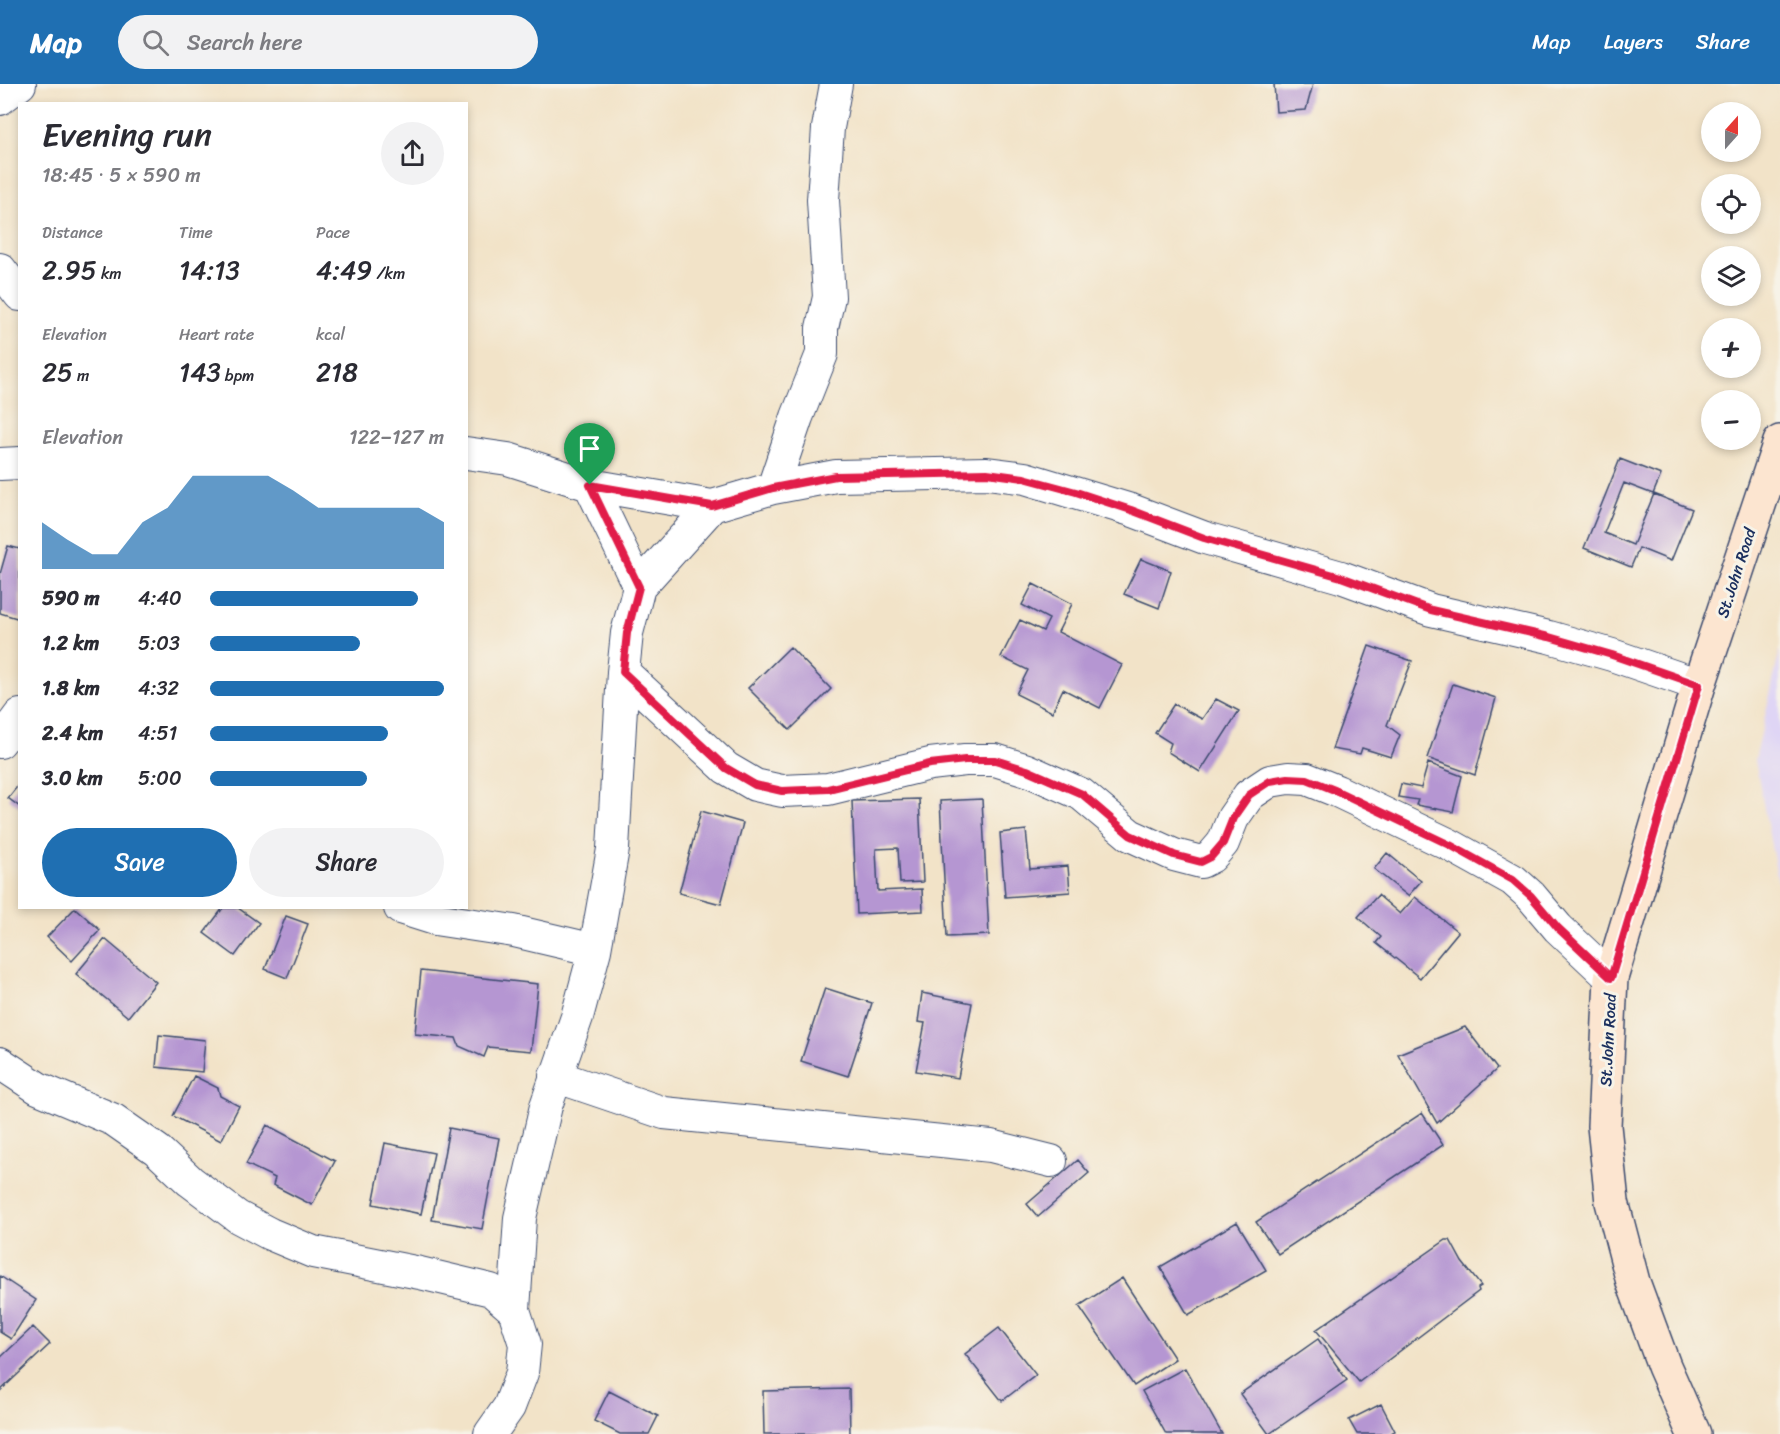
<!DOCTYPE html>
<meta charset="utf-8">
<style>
body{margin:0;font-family:Sriracha,sans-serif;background:#f2f2f3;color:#2b2b33;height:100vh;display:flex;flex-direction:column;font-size:22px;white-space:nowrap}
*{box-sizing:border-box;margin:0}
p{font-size:20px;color:#7c7c81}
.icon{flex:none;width:33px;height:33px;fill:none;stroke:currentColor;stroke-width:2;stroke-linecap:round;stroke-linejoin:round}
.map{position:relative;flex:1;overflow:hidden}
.sheet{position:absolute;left:18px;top:18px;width:450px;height:807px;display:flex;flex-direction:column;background:#fff;border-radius:0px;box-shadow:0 3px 9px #0003}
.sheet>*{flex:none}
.needle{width:39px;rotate:21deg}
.controls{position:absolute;left:1701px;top:18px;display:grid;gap:12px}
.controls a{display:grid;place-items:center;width:60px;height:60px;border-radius:50%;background:#fff;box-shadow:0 3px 9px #0003;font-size:30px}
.pin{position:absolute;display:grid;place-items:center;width:51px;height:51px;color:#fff;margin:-62px -26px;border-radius:50% 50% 50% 0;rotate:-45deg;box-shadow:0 0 6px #0007}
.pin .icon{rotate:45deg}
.round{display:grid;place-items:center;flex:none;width:63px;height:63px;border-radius:32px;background:#f2f2f3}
.head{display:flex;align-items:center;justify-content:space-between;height:102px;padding:0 24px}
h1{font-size:33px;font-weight:600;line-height:45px}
.metrics{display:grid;grid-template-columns:repeat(3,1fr);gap:9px;height:102px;padding:6px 24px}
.metrics div{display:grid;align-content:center}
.metrics b{font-size:26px;font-weight:600}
.metrics small{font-size:16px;font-weight:400}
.metrics p{font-size:16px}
.chart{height:168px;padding:12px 24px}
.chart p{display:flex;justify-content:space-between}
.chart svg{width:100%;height:108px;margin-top:6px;fill:#1f6fb2;opacity:.7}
.action{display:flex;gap:12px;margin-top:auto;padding:12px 24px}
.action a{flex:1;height:69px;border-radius:36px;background:#1f6fb2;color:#fff;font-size:24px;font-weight:600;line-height:69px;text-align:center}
.action a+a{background:#f2f2f3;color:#2b2b33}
ul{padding:0 24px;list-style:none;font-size:20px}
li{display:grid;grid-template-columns:96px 72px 1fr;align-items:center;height:45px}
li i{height:15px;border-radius:8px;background:#1f6fb2}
header{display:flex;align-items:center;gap:36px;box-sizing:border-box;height:84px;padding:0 30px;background:#1f6fb2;color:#fff}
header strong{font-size:28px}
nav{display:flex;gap:33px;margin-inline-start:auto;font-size:21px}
.search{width:420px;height:54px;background:#f2f2f3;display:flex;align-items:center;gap:15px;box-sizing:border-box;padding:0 21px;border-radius:33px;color:#7c7c81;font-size:22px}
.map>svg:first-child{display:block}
.built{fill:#dfd5f5}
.building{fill:#b596d2}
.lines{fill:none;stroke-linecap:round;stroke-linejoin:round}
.street-casing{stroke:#3b4a6e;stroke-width:34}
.secondary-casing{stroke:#3b4a6e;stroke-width:36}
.street{stroke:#fff;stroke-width:32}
.secondary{stroke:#fce5d0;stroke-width:33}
.route-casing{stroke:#fff;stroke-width:12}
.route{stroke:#e11d48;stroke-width:8}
.labels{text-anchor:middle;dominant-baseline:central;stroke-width:6;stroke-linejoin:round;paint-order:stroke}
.street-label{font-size:16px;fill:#1b2f5e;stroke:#f7f3e8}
</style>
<header>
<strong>Map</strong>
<div class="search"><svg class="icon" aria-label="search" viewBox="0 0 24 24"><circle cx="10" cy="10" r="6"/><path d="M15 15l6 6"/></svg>Search here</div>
<nav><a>Map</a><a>Layers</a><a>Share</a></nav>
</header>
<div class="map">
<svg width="1780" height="1350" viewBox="0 0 1780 1350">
<rect width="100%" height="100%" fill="#f7f3e8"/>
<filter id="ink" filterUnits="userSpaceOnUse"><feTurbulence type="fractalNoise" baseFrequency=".0167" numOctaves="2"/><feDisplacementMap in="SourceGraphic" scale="12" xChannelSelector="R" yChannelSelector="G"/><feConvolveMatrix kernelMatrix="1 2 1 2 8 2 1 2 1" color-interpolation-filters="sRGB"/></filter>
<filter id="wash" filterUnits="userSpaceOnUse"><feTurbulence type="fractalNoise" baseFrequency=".008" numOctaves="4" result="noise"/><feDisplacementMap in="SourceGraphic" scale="24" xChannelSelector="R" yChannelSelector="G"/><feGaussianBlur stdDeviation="1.35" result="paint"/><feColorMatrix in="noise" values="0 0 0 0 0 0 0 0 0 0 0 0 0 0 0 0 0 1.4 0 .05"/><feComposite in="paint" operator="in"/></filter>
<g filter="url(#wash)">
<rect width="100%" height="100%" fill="#f2e3c8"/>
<path class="built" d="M1780,566V808L1755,676Z"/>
<g id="blocks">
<path class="building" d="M1274,0H1313L1306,26L1276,28Z
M1620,375L1661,391L1653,410L1624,399L1604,449L1633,461L1654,410L1692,425L1671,477L1639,464L1631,483L1584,464Z
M8,462L20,465V535L0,529V490Z
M1141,475L1171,487L1159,524L1124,510Z
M1033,500L1072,520L1058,548L1122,581L1100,624L1063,605L1052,628L1016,610L1028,586L1001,573L1020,536L1043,547L1049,535L1022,521Z
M1369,562L1412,577L1387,641L1400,651L1391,673L1362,664L1360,670L1332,665Z
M790,563L831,605L790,646L748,604Z
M1453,600L1496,614L1475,691L1427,674Z
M1216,615L1239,627L1200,688L1168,668L1171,659L1155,649L1174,620L1202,635Z
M1428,679L1462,692L1453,728L1416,721L1418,716L1398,713L1401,700L1421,704Z
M20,699V723L8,714Z
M919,715L923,798L900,799L898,764L876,765L878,807L922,805L923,827L857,830L852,717Z
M982,715L989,851L947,853L940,717Z
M701,727L743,739L721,820L679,809Z
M1026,746L1030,785L1068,782L1070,808L1005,813L1000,749Z
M1387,769L1421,797L1408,812L1374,785Z
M1378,811L1400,830L1415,813L1458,848L1420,894L1376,859L1381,853L1358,833Z
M75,824L100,846L72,877L47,853Z
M223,824H238L259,839L235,872L204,849Z
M286,832L308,840L287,894L265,885Z
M105,855L156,898L128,933L76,890Z
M421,887L538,900L531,967L488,963L484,973L459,962L456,954L415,950Z
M825,904L872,919L848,992L801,977Z
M922,909L972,919L958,994L916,987L925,939L918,938Z
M1465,943L1497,985L1437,1039L1398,970Z
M159,951L205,956L202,988L156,983Z
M194,992L218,1004L220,1012L239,1022L221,1057L173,1032Z
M1422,1029L1443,1061L1278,1170L1256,1138Z
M267,1041L335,1077L312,1121L273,1101L275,1094L246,1080Z
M449,1044L499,1054L482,1145L432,1136Z
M385,1059L434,1069L421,1130L373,1120Z
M1078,1076L1089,1089L1038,1133L1027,1120Z
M1237,1138L1266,1186L1188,1231L1160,1183Z
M1446,1156H1450L1462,1178L1481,1202L1478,1204L1479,1207L1359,1298L1316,1246Z
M0,1192L36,1216L11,1255L0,1248Z
M1122,1194L1175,1275L1134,1302L1079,1222Z
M33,1243L50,1260L0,1307V1274Z
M999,1244L1036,1291L1002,1317L965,1270Z
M1318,1255L1347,1296L1269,1350L1240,1310Z
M1185,1284L1222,1350H1166L1142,1307Z
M849,1305L850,1350H764L763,1307Z
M609,1307L658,1332L649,1350H620L594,1337Z
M1381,1320L1395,1347L1389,1350H1357L1349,1336Z"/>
</g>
</g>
<g filter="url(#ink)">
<use href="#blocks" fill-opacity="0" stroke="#3b4a6e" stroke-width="1.5"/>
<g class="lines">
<defs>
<path id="street" d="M0,15L20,0
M0,185L20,211
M466,369L508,375L590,401L712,422
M0,380L20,379
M590,401L639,503
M773,404L797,333L822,270V244L829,213L823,116L828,44L836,0
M623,588L726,684L755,701L782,707L828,705L930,680L965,676H995L1027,686L1081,710L1130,751L1174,771L1201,778L1211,773L1223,759L1233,734L1249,711L1270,697L1288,694L1307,695L1337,707L1450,761L1513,796L1531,812L1558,844L1611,894
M0,658L20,631
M400,824L435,835L514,847L595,866
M0,979L38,1004L114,1036L157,1066L190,1097L238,1133L270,1150L313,1168L420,1189L491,1206L514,1226L525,1260L522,1289L509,1323L490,1350
M555,992L664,1029L991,1062L1051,1077
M514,1226L520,1134L546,1022L577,933L595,866L613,765L623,588L627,549L639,503L712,422L773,404L836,392L987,389L1025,394L1131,426L1205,454L1341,493L1431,526L1549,553L1612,571L1699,601"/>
<path id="secondary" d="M1694,1350L1664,1282L1633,1198L1612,1118L1604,1042L1611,894L1699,601L1780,358"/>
</defs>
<use href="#street" class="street-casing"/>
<use href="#secondary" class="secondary-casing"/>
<use href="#street" class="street"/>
<use href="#secondary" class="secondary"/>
</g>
</g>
<g class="lines" filter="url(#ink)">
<defs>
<path id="route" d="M987,389L1024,394L1076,408L1131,426L1204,454L1341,493L1431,526L1549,553L1612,571L1699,601L1611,894L1558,844L1531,812L1513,796L1450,761L1337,707L1307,695L1288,694L1270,697L1249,711L1233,734L1223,759L1211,773L1201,778L1174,771L1130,751L1082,710L1027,686L995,676H965L930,680L828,705L782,707L755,701L726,684L623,588L627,549L639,503L590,401L712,422L773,404L836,392Z"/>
</defs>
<use href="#route" class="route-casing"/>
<use href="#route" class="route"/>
</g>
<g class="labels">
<g class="street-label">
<text transform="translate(1736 489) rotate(-72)">St.John Road</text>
<text transform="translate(1608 956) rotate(-87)">St.John Road</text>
</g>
</g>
</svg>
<div class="controls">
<a><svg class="needle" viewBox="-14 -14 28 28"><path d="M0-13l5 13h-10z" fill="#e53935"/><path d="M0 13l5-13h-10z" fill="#7c7c81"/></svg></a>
<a><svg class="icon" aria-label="locate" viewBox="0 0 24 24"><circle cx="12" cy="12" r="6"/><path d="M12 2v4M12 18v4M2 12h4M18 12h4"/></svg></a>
<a><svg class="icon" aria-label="layers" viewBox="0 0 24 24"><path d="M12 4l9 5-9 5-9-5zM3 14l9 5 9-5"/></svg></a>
<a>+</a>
<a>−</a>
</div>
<div class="pin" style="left:590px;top:401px;background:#1e9e55"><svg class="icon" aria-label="arrive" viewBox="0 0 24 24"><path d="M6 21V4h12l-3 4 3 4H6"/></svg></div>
<section class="sheet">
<div class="head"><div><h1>Evening run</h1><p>18:45 · 5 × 590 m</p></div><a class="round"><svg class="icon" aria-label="share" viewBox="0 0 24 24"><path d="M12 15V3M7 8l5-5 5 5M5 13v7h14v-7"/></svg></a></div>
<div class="metrics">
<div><p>Distance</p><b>2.95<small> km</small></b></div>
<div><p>Time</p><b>14:13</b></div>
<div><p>Pace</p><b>4:49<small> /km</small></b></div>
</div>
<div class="metrics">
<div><p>Elevation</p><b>25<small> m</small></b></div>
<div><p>Heart rate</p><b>143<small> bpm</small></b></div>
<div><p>kcal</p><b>218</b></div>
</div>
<div class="chart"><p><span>Elevation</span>122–127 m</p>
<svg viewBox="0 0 160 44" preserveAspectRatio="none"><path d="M0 44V25L10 32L20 38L30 38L40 25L50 19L60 6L70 6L80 6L90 6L100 12L110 19L120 19L130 19L140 19L150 19L160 25V44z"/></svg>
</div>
<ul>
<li><b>590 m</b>4:40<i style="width:89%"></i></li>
<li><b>1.2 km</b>5:03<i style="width:64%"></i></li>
<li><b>1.8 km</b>4:32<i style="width:100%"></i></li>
<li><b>2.4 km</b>4:51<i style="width:76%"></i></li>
<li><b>3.0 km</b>5:00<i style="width:67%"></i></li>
</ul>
<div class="action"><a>Save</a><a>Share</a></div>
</section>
</div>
